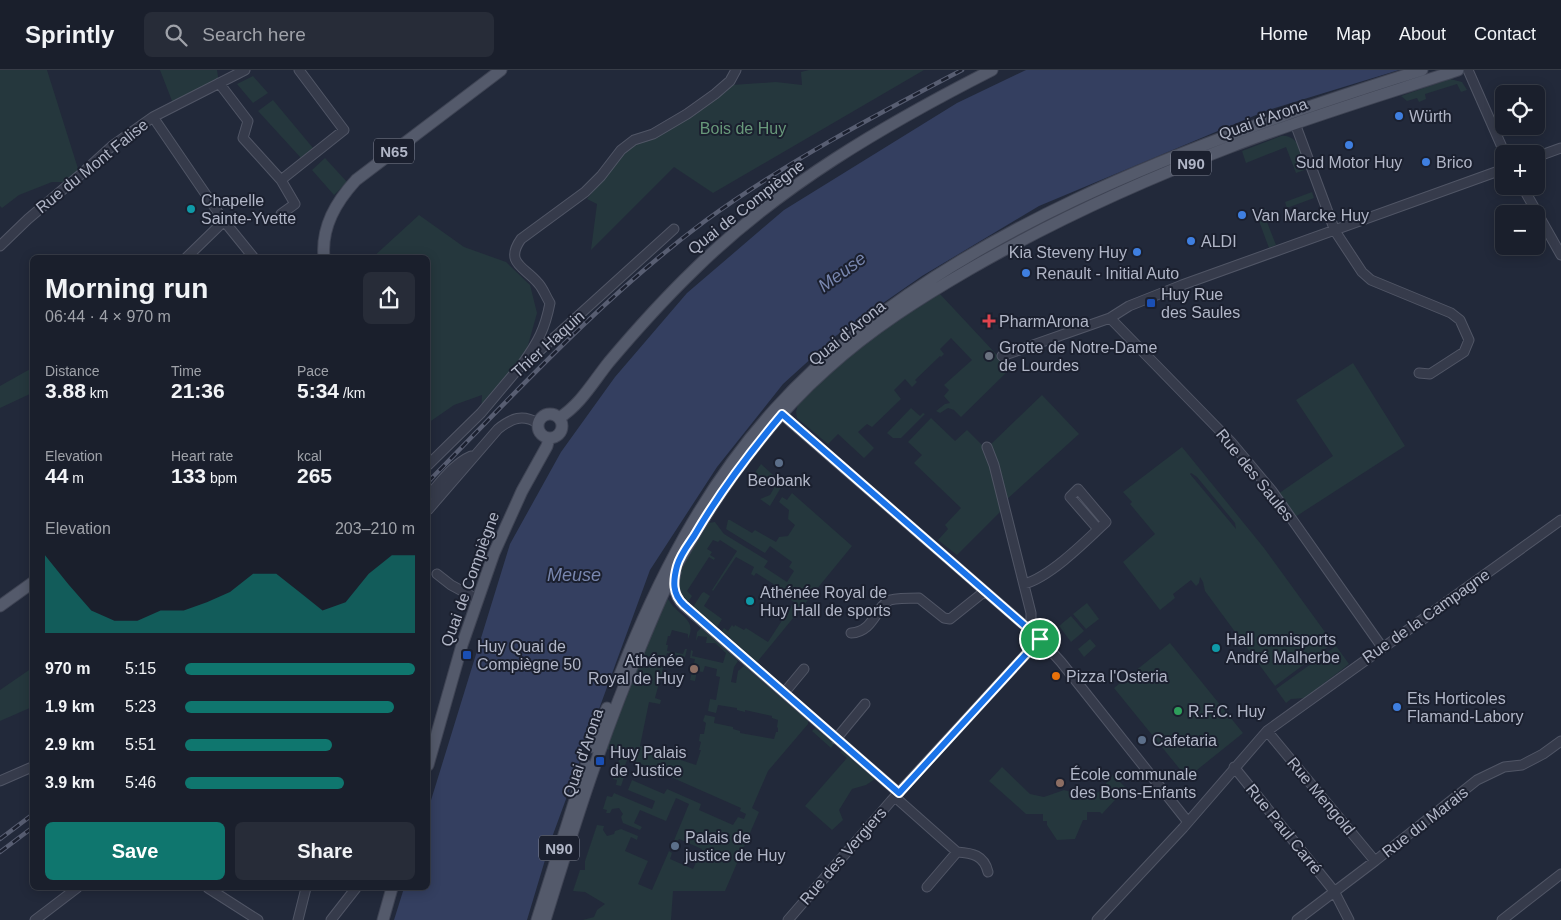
<!DOCTYPE html>
<meta charset="utf-8">
<style>
body{margin:0;font-family:Helvetica,sans-serif;background:#272c38;color:#f1f3f6;height:100vh;display:flex;flex-direction:column;font-size:19px;white-space:nowrap}
*{box-sizing:border-box;margin:0}
p{font-size:16px;color:#9fa2a9}
.icon{flex:none;width:28px;height:28px;fill:none;stroke:currentColor;stroke-width:2;stroke-linecap:round;stroke-linejoin:round}
.map{position:relative;flex:1;overflow:hidden}
.panel{position:absolute;left:30px;top:185px;width:400px;height:635px;display:flex;flex-direction:column;background:#1a1f2c;border-radius:8px;box-shadow:0 2px 12px #0003,0 0 0 1px #383d48}
.panel>*{flex:none}
.tools{position:absolute;left:1495px;top:15px;display:grid;gap:10px}
.tools a{display:grid;place-items:center;width:50px;height:50px;border-radius:8px;background:#1a1f2c;box-shadow:0 2px 12px #0003,0 0 0 1px #383d48;font-size:25px}
.pin{position:absolute;display:grid;place-items:center;width:42px;height:42px;color:#fff;margin:-21px;border:2px solid #fff;border-radius:50%;box-shadow:0 1px 5px #0007}
.round{display:grid;place-items:center;flex:none;width:52px;height:52px;border-radius:8px;background:#272c38}
.headline{display:flex;align-items:center;justify-content:space-between;height:85px;padding:0 15px}
h1{font-size:28px;font-weight:600;line-height:38px}
.metrics{display:grid;grid-template-columns:repeat(3,1fr);gap:8px;height:85px;padding:5px 15px}
.metrics div{display:grid;align-content:center}
.metrics b{font-size:21px;font-weight:600}
.metrics small{font-size:14px;font-weight:400}
.metrics p{font-size:14px}
.chart{height:140px;padding:10px 15px}
.chart p{display:flex;justify-content:space-between}
.chart svg{width:100%;height:90px;margin-top:5px;fill:#0f766e;opacity:.7}
.cta{display:flex;gap:10px;margin-top:auto;padding:10px 15px}
.cta a{flex:1;height:58px;border-radius:8px;background:#0f766e;color:#fff;font-size:20px;font-weight:600;line-height:58px;text-align:center}
.cta a+a{background:#272c38;color:#f1f3f6}
ul{padding:0 15px;list-style:none;font-size:16px}
li{display:grid;grid-template-columns:80px 60px 1fr;align-items:center;height:38px}
li i{height:12px;border-radius:6px;background:#0f766e}
header{display:flex;align-items:center;gap:30px;box-sizing:border-box;height:70px;padding:0 25px;background:#1a1f2c;border-bottom:1px solid #383d48}
header strong{font-size:24px}
nav{display:flex;gap:28px;margin-inline-start:auto;font-size:18px}
.search{width:350px;height:45px;background:#272c38;display:flex;align-items:center;gap:12px;box-sizing:border-box;padding:0 18px;border-radius:8px;color:#9fa2a9;font-size:19px}
.map>svg:first-child{display:block}
.green{fill:#25373d;fill-rule:evenodd}
.water{fill:#343f60}
.lines{fill:none;stroke-linecap:round;stroke-linejoin:round}
.minor-casing{stroke:#515666;stroke-width:11}
.major-casing{stroke:#3f4454;stroke-width:13}
.minor{stroke:#363b4b;stroke-width:9}
.major{stroke:#545a6b;stroke-width:11}
.rail-casing{stroke:#585e72;stroke-width:4.5}
.rail{stroke:#1b202f;stroke-width:2.5;stroke-dasharray:8;stroke-linecap:butt}
.route-casing{stroke:#fff;stroke-width:10}
.route{stroke:#1a73e8;stroke-width:6}
.shop-dot{fill:#3f7fe0;stroke:#1b202f;stroke-width:2}
.culture-dot{fill:#0f9aa8;stroke:#1b202f;stroke-width:2}
.transit-dot{fill:#1a4fb4;stroke:#1b202f;stroke-width:2}
.health-dot{fill:#e0444e;stroke:#1b202f;stroke-width:2}
.worship-dot{fill:#6b7280;stroke:#1b202f;stroke-width:2}
.service-dot{fill:#5c6f8a;stroke:#1b202f;stroke-width:2}
.education-dot{fill:#8d6e63;stroke:#1b202f;stroke-width:2}
.food-dot{fill:#e8710a;stroke:#1b202f;stroke-width:2}
.leisure-dot{fill:#2e9e5b;stroke:#1b202f;stroke-width:2}
.labels{text-anchor:middle;dominant-baseline:central;stroke-width:4;stroke-linejoin:round;paint-order:stroke}
.shield{fill:#1b202f;stroke:#848999;stroke-width:1}
.shield-label{font-size:15px;font-weight:bold;fill:#b1b6c7}
.poi-label{font-size:16px;fill:#b1b6c7;stroke:#1b202f;text-anchor:start}
.street-label{font-size:16px;fill:#b1b6c7;stroke:#1b202f}
.park-label{font-size:16px;fill:#68987a;stroke:#1b202f}
.water-label{font-size:18px;font-style:italic;fill:#7987af;stroke:#1b202f}
</style>
<header>
<strong>Sprintly</strong>
<div class="search"><svg class="icon" aria-label="search" viewBox="0 0 24 24"><circle cx="10" cy="10" r="6"/><path d="M15 15l6 6"/></svg>Search here</div>
<nav><a>Home</a><a>Map</a><a>About</a><a>Contact</a></nav>
</header>
<div class="map">
<svg width="1561" height="850" viewBox="0 0 1561 850">
<rect width="100%" height="100%" fill="#22293a"/>
<path class="green" d="M0,0H47L80,105L68,112H52L19,125L2,138L0,136Z
M160,0H217L219,13L174,36Z
M809,0H924L713,123L674,97L591,180L597,134L587,129L631,76L732,15L776,12L802,15L801,2Z
M253,6L268,23L253,33L237,14Z
M1450,9L1462,12L1467,20L1461,22L1457,14L1425,24L1426,29L1419,32L1417,28L1407,31L1401,26Z
M273,30L313,78L301,88L258,41Z
M1281,66C1299,64 1302,85 1307,99L1296,103L1286,77L1246,93L1242,81Z
M325,88L347,112L334,125L312,100Z
M1312,122L1314,128L1287,138L1285,132Z
M1266,139L1268,146L1265,147L1276,175L1269,178L1256,143Z
M419,145L464,177L506,192L530,215L537,243L523,293L481,343L482,325L454,335L428,353V188H372Z
M940,224L1010,299L961,347L954,340L948,338L940,343L936,341L945,334L950,333L944,326L949,320L944,315L972,290L951,268L940,279L944,284L941,287L940,286L915,310L917,312L912,317L905,309L894,320L901,329L872,357L867,354L858,362L874,378L864,388L838,364L828,374L797,348L796,342L798,334L847,288L887,257Z
M1353,293L1405,376L1292,449L1275,426L1333,386L1296,330Z
M32,298V323L0,338V316Z
M1042,325L1079,364L1006,430L989,376Z
M911,338L920,346L923,343L925,344L901,368H893L887,363Z
M931,348L955,371L967,360L984,377L990,392L1002,440L957,485L938,470L948,459L945,455L961,438L914,393L922,385L908,372Z
M1182,377L1264,478L1333,573L1275,616L1205,521L1203,512L1200,507L1199,513L1196,516L1191,510L1173,524L1175,528L1160,540L1123,492L1155,464L1130,434L1132,432L1123,422ZM1191,403L1197,407L1235,453L1236,459L1190,404Z
M761,394L783,414L770,436L760,429L770,425L774,418L760,405L758,408L754,404Z
M792,423L852,476L757,592L722,561L724,558L728,561L732,555L734,557L735,555L744,560L746,558L768,572L794,532L789,529L792,526L756,503L754,506L751,504L754,497L736,487L713,521L712,520L737,481L720,470L718,472L713,470L707,479L712,482L710,485L715,488L714,490L709,487L687,521L692,526L688,532L678,520C679,494 694,474 708,453L715,452L724,464L768,491L764,497L787,512L794,501L789,497L792,492L770,476L765,483L726,459L728,450H730L752,463L755,460L776,472L779,467L788,466L795,455L788,449L789,440L779,432L782,427L787,430Z
M704,522L710,526L704,536L722,549L717,557L693,537L702,523Z
M667,528C670,531 672,536 675,538C684,548 696,552 688,569V564L672,560L670,566H668L666,575H668L667,581L683,584L685,579H687L685,587L667,583L655,628L661,630L660,634L649,632L640,676L682,684L681,690L696,695L701,680H699L701,672L699,671L700,664H704L706,653L703,651L705,645L715,647L714,653L733,657V659L740,661V663L774,669L776,662H778V658L777,657L778,650L772,648V646L745,640V642L737,640V638L718,635L716,643L708,641L710,629L716,630L720,607L716,606L717,599L705,596L703,602L697,601L695,611L690,610L695,589L690,588L691,580L693,581L692,586L723,593L726,583L715,573H706L707,567L698,566L696,571L697,562L701,558L738,591L734,597L731,612L736,613L738,601L744,596L808,651V654L768,701L752,738L759,742L725,821H673L671,850H583L594,847L597,840L605,834L585,822L573,821L580,800H585V791L597,755L604,756L603,760L607,766L614,764L615,761L621,759L638,766L637,770L631,767L625,781L648,791L638,814L652,820L669,781L672,783L670,789L693,799L702,779L679,769L676,774L673,773L689,734L676,728L666,751L640,740L634,753L642,757L640,760L623,753L621,747L623,744L619,738L612,739L610,743H606L607,740L603,739L607,726L612,727L614,723L652,739L655,731L628,720L632,710L664,724L667,719L701,734L699,740L733,755L738,747L744,749L746,744L740,741L741,738L628,688L621,705L624,707L621,716L616,715L617,710L613,709L621,684L605,678L606,670Z
M1087,533L1099,549L1086,559L1073,544Z
M1071,546L1084,561L1071,572L1059,556Z
M1090,569L1096,576L1084,587L1078,579Z
M1170,573L1243,663L1187,708L1114,618Z
M1336,576L1349,594L1305,628L1291,629L1286,633L1276,619Z
M32,598V637L0,651V620Z
M815,658L834,674L831,678L812,661Z
M842,681L875,709L866,715L852,719L839,740L843,750L832,760L805,736L847,688L840,682Z
M1002,697L1030,724L1044,727L1064,720L1086,726L1099,722L1113,705L1126,718L1102,744L1100,742H1087V750H1083L1075,769L1057,770L1047,755V751H1043V744H1026L989,711Z"/>
<path class="water" d="M1026,0H1399L1268,40L1039,136L922,206L837,265L783,314L717,397L650,500L551,770L527,850H394L404,818H428V740L510,474L561,382L615,307L687,223L784,140L957,33Z"/>
<g class="lines">
<defs>
<path id="minor" d="M1468,0L1505,84
M219,13L248,51L243,68L281,110L344,60L299,0
M153,47L224,151L254,188
M1293,48L1335,161L1362,202L1371,210L1451,243L1460,250L1469,270L1464,282L1430,304L1419,303
M1536,87L1561,78
M1522,116L1561,185
M281,144L295,134L281,110
M0,176L28,149L80,105L112,76L153,47L245,0
M186,188L224,151
M1002,286L1110,248
M523,293C538,272 545,259 550,233C546,227 543,218 538,213C525,197 504,193 521,169L585,122L601,106L621,80L634,70L653,64L687,44L715,24L730,11L736,0
M778,341L1040,569L1061,592L1188,752
M987,377L994,395L1031,543V550L1028,558
M428,395L481,343L523,293H526L674,159
M428,426C441,412 453,394 471,386
M428,440L498,359C512,348 522,344 538,353
M676,502C673,515 673,525 683,535L899,723
M437,504L451,515L477,529
M1024,514C1050,507 1086,471 1106,452L1078,419L1070,427L1098,459
M851,563C874,562 876,536 890,530C898,528 910,528 919,528L944,548L950,549L985,521
M1382,577L1272,421L1231,372L1110,248L1129,236L1182,215L1504,99
M784,623L804,599
M1267,661L1375,791
M836,669L865,634
M1234,697L1334,821L1349,850
M0,711L32,697
M895,727L957,782C972,783 984,785 988,802
M927,817L957,782
M208,818L258,850
M35,850L77,818
M298,850L306,818
M331,850L356,818
M788,850L891,731L1040,569
M1097,850L1183,758L1267,661L1561,450
M1297,850L1375,791L1477,710L1504,697L1522,695L1543,684L1561,671
M1502,850L1561,804"/>
<path id="major" d="M324,188C321,157 336,132 356,110L501,0
M538 356a12 12 0 1 1 24 0a12 12 0 1 1-24 0Z
M559,348C581,334 593,312 609,292C636,260 664,229 694,200C779,116 886,54 992,0
M0,536L32,513
M619,607C657,510 704,418 775,339C933,164 1202,69 1422,0
M592,677L607,638
M428,695L462,575L494,483L522,421L547,376L549,368
M383,850L392,818
M537,850L586,695
M545,850C574,756 603,663 642,573C654,544 666,514 681,487C720,418 768,351 828,298C871,259 920,228 970,199C1053,151 1141,111 1230,77C1305,48 1382,25 1458,0"/>
</defs>
<use href="#minor" class="minor-casing"/>
<use href="#major" class="major-casing"/>
<use href="#minor" class="minor"/>
<use href="#major" class="major"/>
<defs>
<path id="rail" d="M428,412C516,322 603,227 705,151C786,92 874,46 962,0
M0,769L32,745
M0,782L32,758"/>
</defs>
<use href="#rail" class="rail-casing"/>
<use href="#rail" class="rail"/>
</g>
<g class="lines">
<defs>
<path id="route" d="M782,344L1040,569L899,723L684,535C672,524 673,511 677,496C680,485 688,475 694,466C719,423 750,382 782,344Z"/>
</defs>
<use href="#route" class="route-casing"/>
<use href="#route" class="route"/>
</g>
<g class="shop-dot">
<circle cx="1399" cy="46" r="5"/>
<circle cx="1349" cy="75" r="5"/>
<circle cx="1426" cy="92" r="5"/>
<circle cx="1242" cy="145" r="5"/>
<circle cx="1191" cy="171" r="5"/>
<circle cx="1137" cy="182" r="5"/>
<circle cx="1026" cy="203" r="5"/>
<circle cx="1397" cy="637" r="5"/>
</g>
<g class="culture-dot">
<circle cx="191" cy="139" r="5"/>
<circle cx="750" cy="531" r="5"/>
<circle cx="1216" cy="578" r="5"/>
</g>
<g class="transit-dot">
<rect x="1146" y="228" width="10" height="10" rx="2.5"/>
<rect x="462" y="580" width="10" height="10" rx="2.5"/>
<rect x="595" y="686" width="10" height="10" rx="2.5"/>
</g>
<path class="health-dot" d="M986.5 243.5h5v5h5v5h-5v5h-5v-5h-5v-5h5z"/>
<circle class="worship-dot" cx="989" cy="286" r="5"/>
<g class="service-dot">
<circle cx="779" cy="393" r="5"/>
<circle cx="1142" cy="670" r="5"/>
<circle cx="675" cy="776" r="5"/>
</g>
<g class="education-dot">
<circle cx="694" cy="599" r="5"/>
<circle cx="1060" cy="713" r="5"/>
</g>
<circle class="food-dot" cx="1056" cy="606" r="5"/>
<circle class="leisure-dot" cx="1178" cy="641" r="5"/>
<g class="labels">
<g class="shield">
<rect x="374" y="68.5" width="40" height="25" rx="4"/>
<rect x="1171" y="80.5" width="40" height="25" rx="4"/>
<rect x="539" y="765.5" width="40" height="25" rx="4"/>
</g>
<g class="shield-label">
<text x="394" y="81">N65</text>
<text x="1191" y="93">N90</text>
<text x="559" y="778">N90</text>
</g>
<g class="poi-label">
<text x="1409" y="46">Würth</text>
<text x="1349" y="92" text-anchor="middle">Sud Motor Huy</text>
<text x="1436" y="92">Brico</text>
<text x="201" y="130">Chapelle<tspan x="201" dy="18">Sainte-Yvette</tspan></text>
<text x="1252" y="145">Van Marcke Huy</text>
<text x="1201" y="171">ALDI</text>
<text x="1127" y="182" text-anchor="end">Kia Steveny Huy</text>
<text x="1036" y="203">Renault - Initial Auto</text>
<text x="1161" y="224">Huy Rue<tspan x="1161" dy="18">des Saules</tspan></text>
<text x="999" y="251">PharmArona</text>
<text x="999" y="277">Grotte de Notre-Dame<tspan x="999" dy="18">de Lourdes</tspan></text>
<text x="779" y="410" text-anchor="middle">Beobank</text>
<text x="760" y="522">Athénée Royal de<tspan x="760" dy="18">Huy Hall de sports</tspan></text>
<text x="1226" y="569">Hall omnisports<tspan x="1226" dy="18">André Malherbe</tspan></text>
<text x="477" y="576">Huy Quai de<tspan x="477" dy="18">Compiègne 50</tspan></text>
<text x="684" y="590" text-anchor="end">Athénée<tspan x="684" dy="18">Royal de Huy</tspan></text>
<text x="1066" y="606">Pizza l'Osteria</text>
<text x="1407" y="628">Ets Horticoles<tspan x="1407" dy="18">Flamand-Labory</tspan></text>
<text x="1188" y="641">R.F.C. Huy</text>
<text x="1152" y="670">Cafetaria</text>
<text x="610" y="682">Huy Palais<tspan x="610" dy="18">de Justice</tspan></text>
<text x="1070" y="704">École communale<tspan x="1070" dy="18">des Bons-Enfants</tspan></text>
<text x="685" y="767">Palais de<tspan x="685" dy="18">justice de Huy</tspan></text>
</g>
<g class="street-label">
<text transform="translate(1263 49) rotate(-20)">Quai d'Arona</text>
<text transform="translate(92 96) rotate(-39)">Rue du Mont Falise</text>
<text transform="translate(746 137) rotate(-38)">Quai de Compiègne</text>
<text transform="translate(847 263) rotate(-39)">Quai d'Arona</text>
<text transform="translate(548 274) rotate(-42)">Thier Haquin</text>
<text transform="translate(1255 405) rotate(51)">Rue des Saules</text>
<text transform="translate(470 509) rotate(-70)">Quai de Compiègne</text>
<text transform="translate(1426 546) rotate(-35)">Rue de la Campagne</text>
<text transform="translate(583 683) rotate(-71)">Quai d'Arona</text>
<text transform="translate(1321 726) rotate(50)">Rue Mengold</text>
<text transform="translate(1425 752) rotate(-38)">Rue du Marais</text>
<text transform="translate(1284 759) rotate(51)">Rue Paul Carré</text>
<text transform="translate(843 786) rotate(-49)">Rue des Vergiers</text>
</g>
<g class="park-label">
<text x="743" y="58">Bois de Huy</text>
</g>
<g class="water-label">
<text transform="translate(842 202) rotate(-36)">Meuse</text>
<text x="574" y="505">Meuse</text>
</g>
</g>
</svg>
<div class="tools">
<a><svg class="icon" aria-label="locate" viewBox="0 0 24 24"><circle cx="12" cy="12" r="6"/><path d="M12 2v4M12 18v4M2 12h4M18 12h4"/></svg></a>
<a>+</a>
<a>−</a>
</div>
<div class="pin" style="left:1040px;top:569px;background:#1e9e55"><svg class="icon" aria-label="arrive" viewBox="0 0 24 24"><path d="M6 21V4h12l-3 4 3 4H6"/></svg></div>
<section class="panel">
<div class="headline"><div><h1>Morning run</h1><p>06:44 · 4 × 970 m</p></div><a class="round"><svg class="icon" aria-label="share" viewBox="0 0 24 24"><path d="M12 15V3M7 8l5-5 5 5M5 13v7h14v-7"/></svg></a></div>
<div class="metrics">
<div><p>Distance</p><b>3.88<small> km</small></b></div>
<div><p>Time</p><b>21:36</b></div>
<div><p>Pace</p><b>5:34<small> /km</small></b></div>
</div>
<div class="metrics">
<div><p>Elevation</p><b>44<small> m</small></b></div>
<div><p>Heart rate</p><b>133<small> bpm</small></b></div>
<div><p>kcal</p><b>265</b></div>
</div>
<div class="chart"><p><span>Elevation</span>203–210 m</p>
<svg viewBox="0 0 160 44" preserveAspectRatio="none"><path d="M0 44V6L10 20L20 33L30 38L40 38L50 33L60 33L70 29L80 24L90 15L100 15L110 24L120 33L130 29L140 15L150 6L160 6V44z"/></svg>
</div>
<ul>
<li><b>970 m</b>5:15<i style="width:100%"></i></li>
<li><b>1.9 km</b>5:23<i style="width:91%"></i></li>
<li><b>2.9 km</b>5:51<i style="width:64%"></i></li>
<li><b>3.9 km</b>5:46<i style="width:69%"></i></li>
</ul>
<div class="cta"><a>Save</a><a>Share</a></div>
</section>
</div>
